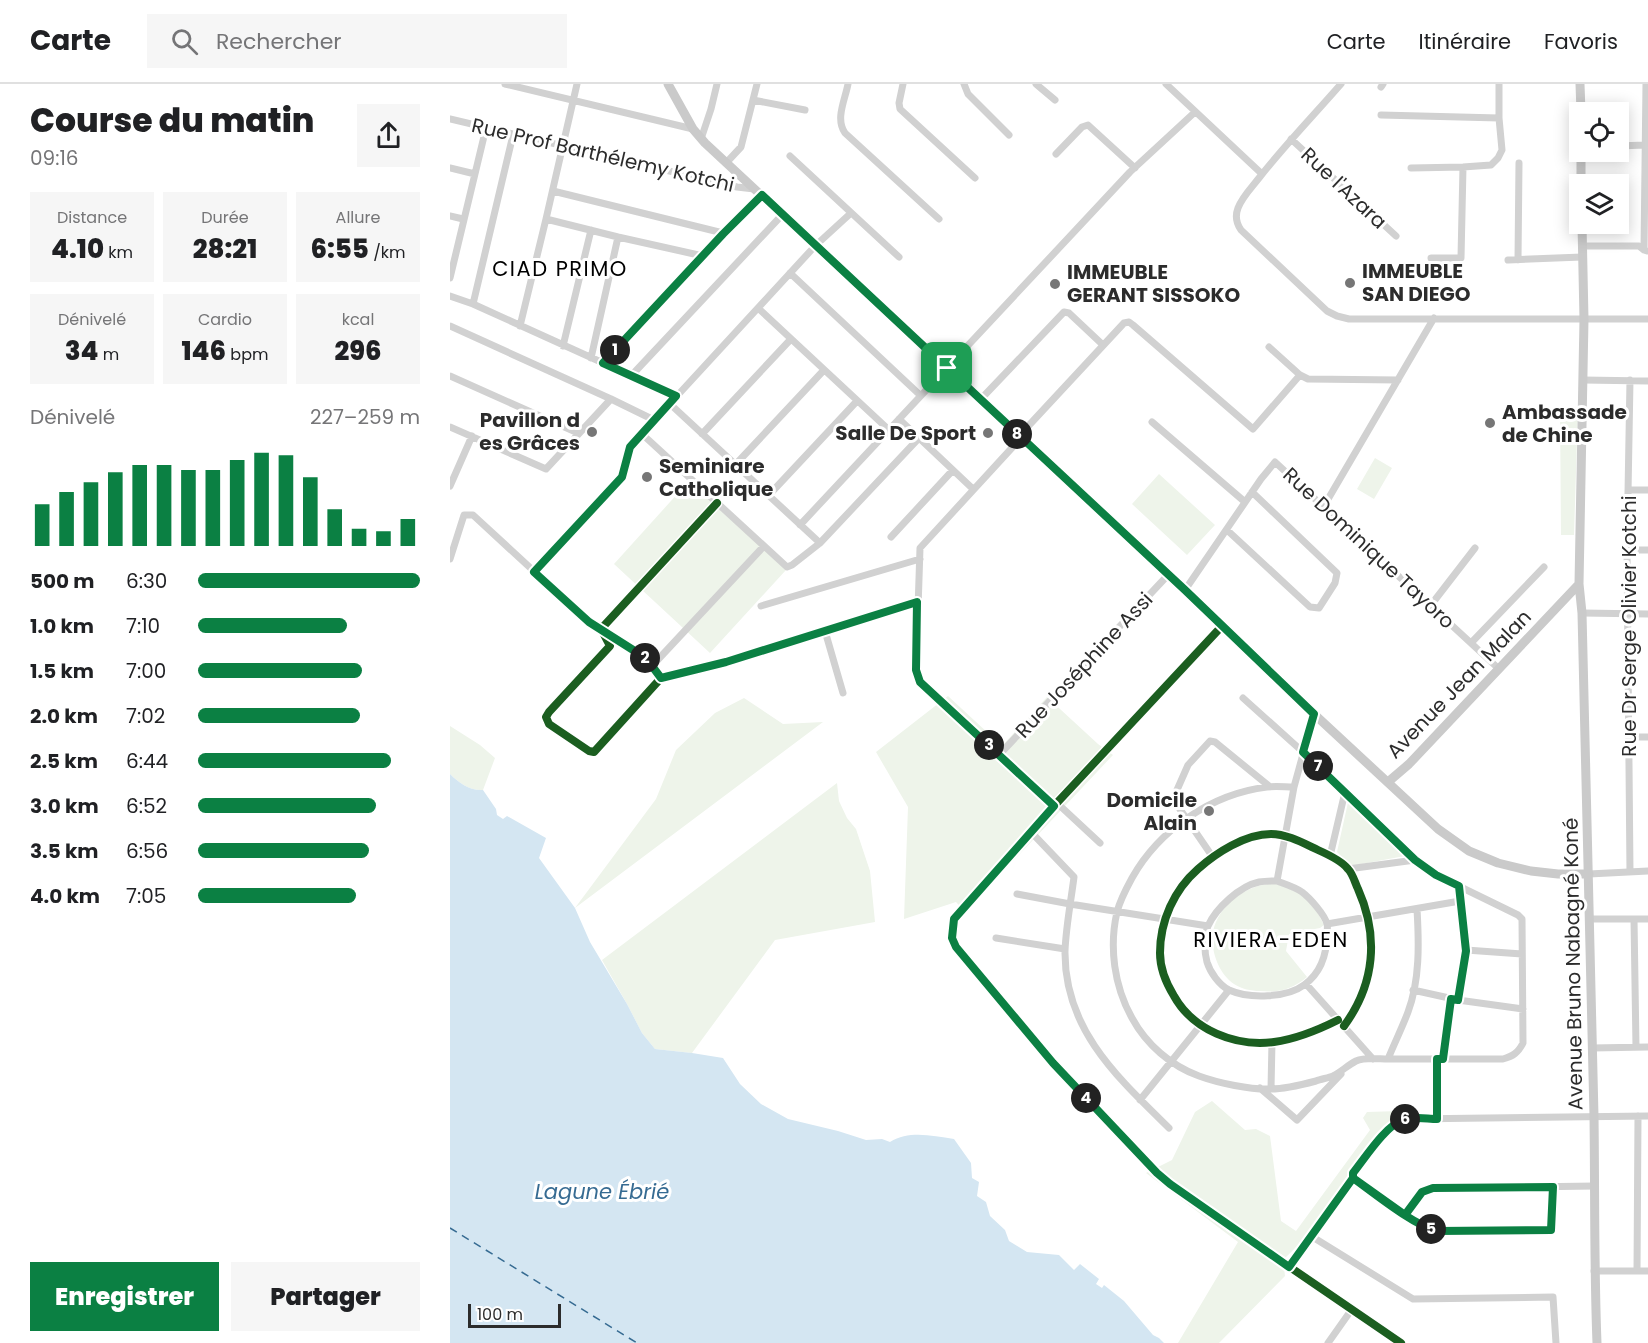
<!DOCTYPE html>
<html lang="fr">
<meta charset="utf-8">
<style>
body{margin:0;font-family:Poppins,sans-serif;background:#f6f6f6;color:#202124;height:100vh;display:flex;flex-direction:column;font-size:22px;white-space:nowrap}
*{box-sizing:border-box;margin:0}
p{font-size:20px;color:#757577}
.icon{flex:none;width:33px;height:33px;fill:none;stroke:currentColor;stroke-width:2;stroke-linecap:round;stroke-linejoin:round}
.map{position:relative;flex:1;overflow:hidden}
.side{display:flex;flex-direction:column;background:#fff;width:450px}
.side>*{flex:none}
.tools{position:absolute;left:1119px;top:18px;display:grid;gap:12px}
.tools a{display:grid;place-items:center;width:60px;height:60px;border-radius:0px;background:#fff;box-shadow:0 3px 15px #0003;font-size:30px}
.scale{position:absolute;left:18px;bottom:15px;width:93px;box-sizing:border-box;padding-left:6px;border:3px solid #2c2c2c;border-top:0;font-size:16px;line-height:21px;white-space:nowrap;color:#2c2c2c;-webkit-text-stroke:4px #fff;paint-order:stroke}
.pin{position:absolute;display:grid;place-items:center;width:51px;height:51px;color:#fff;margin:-26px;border-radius:12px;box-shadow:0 3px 9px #0006}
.km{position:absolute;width:30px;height:30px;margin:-15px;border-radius:50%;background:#222;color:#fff;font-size:16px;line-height:30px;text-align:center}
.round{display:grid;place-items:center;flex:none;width:63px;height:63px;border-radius:0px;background:#f6f6f6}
.overview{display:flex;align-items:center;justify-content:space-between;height:102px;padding:0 30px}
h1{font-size:33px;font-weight:800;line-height:45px}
.figures{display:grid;grid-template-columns:repeat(3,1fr);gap:9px;height:102px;padding:6px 30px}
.figures div{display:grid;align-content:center;border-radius:0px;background:#f6f6f6;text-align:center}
.figures b{font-size:26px;font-weight:800}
.figures small{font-size:16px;font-weight:400}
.figures p{font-size:16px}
.chart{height:168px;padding:12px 30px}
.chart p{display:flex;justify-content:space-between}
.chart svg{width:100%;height:108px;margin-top:6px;stroke:#0b8043;stroke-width:6}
.cta{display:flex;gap:12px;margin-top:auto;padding:12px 30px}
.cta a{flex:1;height:69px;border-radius:0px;background:#0b8043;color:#fff;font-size:24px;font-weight:800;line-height:69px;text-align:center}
.cta a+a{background:#f6f6f6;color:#202124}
ul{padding:0 30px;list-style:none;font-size:20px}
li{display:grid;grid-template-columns:96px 72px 1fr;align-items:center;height:45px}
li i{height:15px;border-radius:8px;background:#0b8043}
header{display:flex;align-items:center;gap:36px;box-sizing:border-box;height:84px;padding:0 30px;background:#fff;border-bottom:2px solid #e0e0e0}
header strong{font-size:28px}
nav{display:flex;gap:33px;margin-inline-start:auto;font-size:21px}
.search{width:420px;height:54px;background:#f6f6f6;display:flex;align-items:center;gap:15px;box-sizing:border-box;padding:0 21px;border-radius:0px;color:#757577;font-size:22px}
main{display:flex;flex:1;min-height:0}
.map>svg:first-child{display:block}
.green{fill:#eef4ea}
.water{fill:#d4e6f2}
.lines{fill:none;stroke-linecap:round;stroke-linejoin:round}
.ferry{stroke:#366b92;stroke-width:1.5;stroke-dasharray:8 6;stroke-linecap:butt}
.street{stroke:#d1d1d1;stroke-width:7}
.secondary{stroke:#cacaca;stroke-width:9}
.cycleway-casing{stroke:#fff;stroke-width:11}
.cycleway{stroke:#1b5e20;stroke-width:8}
.route-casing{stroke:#fff;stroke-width:12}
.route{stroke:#0b8043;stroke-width:8}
.poi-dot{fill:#767676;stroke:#fff;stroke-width:2}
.labels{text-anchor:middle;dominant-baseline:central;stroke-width:6;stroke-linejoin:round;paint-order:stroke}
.street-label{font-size:20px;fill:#2c2c2c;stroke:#fff}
.poi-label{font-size:20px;font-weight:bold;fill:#2c2c2c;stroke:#fff;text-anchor:start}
.neighbourhood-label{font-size:21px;letter-spacing:1.5px;fill:#000;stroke:#fff}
.water-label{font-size:21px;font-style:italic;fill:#366b92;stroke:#fff}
</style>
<header>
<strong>Carte</strong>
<div class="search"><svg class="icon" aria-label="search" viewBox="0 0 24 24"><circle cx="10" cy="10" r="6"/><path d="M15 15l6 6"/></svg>Rechercher</div>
<nav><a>Carte</a><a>Itinéraire</a><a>Favoris</a></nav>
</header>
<main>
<section class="side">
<div class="overview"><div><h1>Course du matin</h1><p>09:16</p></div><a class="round"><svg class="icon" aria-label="share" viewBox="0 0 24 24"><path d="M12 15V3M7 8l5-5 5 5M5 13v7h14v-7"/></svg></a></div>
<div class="figures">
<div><p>Distance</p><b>4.10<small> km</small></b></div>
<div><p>Durée</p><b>28:21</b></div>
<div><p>Allure</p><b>6:55<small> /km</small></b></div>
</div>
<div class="figures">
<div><p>Dénivelé</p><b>34<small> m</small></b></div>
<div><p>Cardio</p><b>146<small> bpm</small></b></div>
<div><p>kcal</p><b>296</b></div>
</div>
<div class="chart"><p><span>Dénivelé</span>227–259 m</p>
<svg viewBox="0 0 160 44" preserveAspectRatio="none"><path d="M5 44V27M15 44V22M25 44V18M35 44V14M45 44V11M55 44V11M65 44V13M75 44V13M85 44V9M95 44V6M105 44V7M115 44V16M125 44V29M135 44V37M145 44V38M155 44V33"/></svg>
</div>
<ul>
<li><b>500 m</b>6:30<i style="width:100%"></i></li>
<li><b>1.0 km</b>7:10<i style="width:67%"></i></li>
<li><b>1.5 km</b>7:00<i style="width:74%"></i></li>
<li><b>2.0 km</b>7:02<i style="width:73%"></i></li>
<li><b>2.5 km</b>6:44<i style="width:87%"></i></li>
<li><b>3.0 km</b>6:52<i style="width:80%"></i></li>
<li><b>3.5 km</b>6:56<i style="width:77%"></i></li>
<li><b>4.0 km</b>7:05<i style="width:71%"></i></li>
</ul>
<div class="cta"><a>Enregistrer</a><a>Partager</a></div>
</section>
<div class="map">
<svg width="1198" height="1259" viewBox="0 0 1198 1259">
<rect width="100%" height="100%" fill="#fff"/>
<path class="green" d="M1128,324L1124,451H1111L1110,325Z
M925,374L942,384L924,415L907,405Z
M709,390L765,441L737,471L682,420Z
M239,397L336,486L260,569L164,480Z
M498,612L552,662L597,613L648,660L663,671L515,828L506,818L454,835L458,723L426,668Z
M294,614L333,640L373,638L125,824L206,715L226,666L265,629Z
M0,642L30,661L45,674L33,706C20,707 9,699 0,690Z
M387,699L389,717L397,734L406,745L420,787L425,838L325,856L242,969L205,965L192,949L177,920L152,876Z
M899,714L960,771L901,782L887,768Z
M825,799L849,809L863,820L874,841L870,844L839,850L836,867L857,893C843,905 829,909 810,907C801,907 792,905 784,900C766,888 757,857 766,838C777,814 800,801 825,799Z
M762,1017L795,1046L806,1045L820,1052L831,1137L846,1147L920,1046L913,1034L917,1028L950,1027L902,1088L885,1125L833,1176L835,1192L769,1259H728L788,1158L696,1089L722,1076L745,1028Z"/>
<path class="water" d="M0,690C9,699 20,707 33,706L46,725L47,731L53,735L57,732L96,754L89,774L125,824L140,858L177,920L192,949L205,965L242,969L273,974L290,1000L311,1020L338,1035L388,1047L416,1056L432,1055L440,1058C460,1046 482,1052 504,1055L521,1079L522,1094L529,1098L527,1112L536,1118L540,1132L555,1146L559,1157L577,1168L609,1171L624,1186L630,1180L649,1195L646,1200L652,1204L654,1201L674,1217L703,1251L709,1254L714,1259H0Z"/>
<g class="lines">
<path class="ferry" d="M0,1144L187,1259"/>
<path class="street" d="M55,0L243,45
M398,0C395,16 385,35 395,49L489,135
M453,0L449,19L450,25L525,94
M514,0L518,10L559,51
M586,0L605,16
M716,0L812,90
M891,0C864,31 835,61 809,94C802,103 792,113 788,124C785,132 786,139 791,146L877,227L887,232L899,235H1198
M931,3L933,0
M303,16L355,26
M931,31L1049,34
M0,35L287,103L304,105
M251,55L261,25L267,0
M841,55L946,152
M1168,62L1195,61
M606,70L632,43L638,41L685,84
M340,72L449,173
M277,78L291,63L307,0
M0,84L25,90
M961,84L1013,83L1041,81L1048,74L1052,66L1049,34V0
M103,107L273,149
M0,132L13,135
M96,135L168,153L253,172
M1132,162H1189L1194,166L1197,167
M1194,166L1196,0
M981,174H1011L1013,83
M1058,176L1132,173
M1068,176L1069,79
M340,189L470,311
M0,194L36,44
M0,212L23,220L226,312
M23,220L63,51
M308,224L439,346
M0,242L161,315L204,336
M70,242L96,135L127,0
M113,262L141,146
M819,263L850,291L858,295L948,296
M141,274L168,153
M153,279L273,149L312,111
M0,292L128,349
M181,292L332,131
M1133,296L1198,297
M1180,296L1177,466L1180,788
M530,316L614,228L619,229L653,261
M219,319L370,459
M449,335L523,405
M702,338L795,418
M0,343L96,385L161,315
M192,350L337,483L342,481L370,459L469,354
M252,350L341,255
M569,352L674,239L679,238L683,241L803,345L850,291
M571,354L470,464L466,586L470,598L604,722
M286,380L374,286
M0,402L22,352
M1178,406H1198
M319,411L407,317
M267,419L151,545L160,562L99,628L96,633L99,640L139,667L144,668L211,594L276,578L467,518
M874,422L984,234
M350,441L680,88L745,28
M777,446L860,523L869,524L885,499L887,489L802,408
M441,453L503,386
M1177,466H1198
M0,475L14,431H23L139,538L191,571L211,594
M84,488L172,393L180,363L365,162L401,129
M735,506L811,395L825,378L1049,585
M981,521L1025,464
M311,522L470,475
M1132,529L1198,530
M772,542L604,722L512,826C502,838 500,848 506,863L603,979L707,1089L720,1100L768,1134L951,1259
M375,547L393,609
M1021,559L1094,483
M202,582L314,462
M793,614L853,668L965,776L986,791L1068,831L1072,835L1073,959C1068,969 1063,972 1053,975H938
M1179,653H1198
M549,671L718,491
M844,703C835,703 826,702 817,703C761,710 709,746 682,794C676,805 670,816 667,828C659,863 664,902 682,934C696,960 721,982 749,992C768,999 801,1006 821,1005C835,1005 851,1001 866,997C871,995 878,994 883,992C891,988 898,981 906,977C915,973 928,975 938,975C944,960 952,944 958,928C970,896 969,859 967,825
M607,719L650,759
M581,748L624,793C621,817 616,842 615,867C614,945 667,993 719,1044
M762,772L723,715L738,681L760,657L765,658L819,702
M880,772L895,708
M898,785L965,776
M1139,790L1198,787
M827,797C835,800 845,803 852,808C860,814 875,831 877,840C878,843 877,846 877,849C877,870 871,889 854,901C837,914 799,915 779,906C769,901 760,888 757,878C754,867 754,852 758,842C766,824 790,802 809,798C815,797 821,797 827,797Z
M827,797L844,703L864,630
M567,810L620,820L758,842
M1140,835H1198
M1184,835L1186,963
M877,840L1010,817
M546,854L615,865
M1016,866L1072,870
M856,900L923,975
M963,906L1008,916L1073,925
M1008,916L1014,889L1016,866L1009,802
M888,936C868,946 847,955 824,958C785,963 743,946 724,912C716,899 710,884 710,869C710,837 724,806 748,785C766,769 795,750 821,750C837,750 853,759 868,766C877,770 892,777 898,785C903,790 905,799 908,805C929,852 925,900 894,942
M1142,964L1198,963
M987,975V1035
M993,975L1001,915
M810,1004L847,1036L891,990
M821,1005L822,958
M690,1016L779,906
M903,1094L977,1145L987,1147L1101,1146L1103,1103
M955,1130L972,1108L983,1104L1145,1102
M861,1152L963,1215L1103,1213L1106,1259
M839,1183L903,1094V1089C918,1071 937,1038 960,1035L1198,1032
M1144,1187H1198
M1187,1187L1188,1032
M878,1259L902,1225"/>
<path class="secondary" d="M218,0L243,45L255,59L735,506L864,630L988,745L1019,767L1048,779L1081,787L1108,790H1139
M1130,0L1131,28
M1131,68V100
M1132,140L1134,235L1129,500L1132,529C1137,697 1140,865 1144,1032C1145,1108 1144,1183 1147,1259
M938,698L959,680L1129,500"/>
<defs>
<path id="cycleway" d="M267,419L151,545L160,562L99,628L96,633L99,640L139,667L144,668L211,594L276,578L467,518
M772,542L604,722L512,826C502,838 500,848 506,863L603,979L707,1089L720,1100L768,1134L951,1259
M888,936C868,946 847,955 824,958C785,963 743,946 724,912C716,899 710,884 710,869C710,837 724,806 748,785C766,769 795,750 821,750C837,750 853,759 868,766C877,770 892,777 898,785C903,790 905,799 908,805C929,852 925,900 894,942"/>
</defs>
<use href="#cycleway" class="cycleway-casing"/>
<use href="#cycleway" class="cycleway"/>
</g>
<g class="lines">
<defs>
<path id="route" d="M497,284L312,111L273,150L153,279L226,312L180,363L172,393L84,488L139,538L191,571L202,582L211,594L276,578L467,518L466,586L470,598L604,722L504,835L502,854L506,863L603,979L707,1089L720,1100L839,1183L903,1094C924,1109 963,1141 987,1147L1101,1146L1103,1103L983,1104L972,1108L955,1131L903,1094V1089C915,1074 936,1041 953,1036C963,1032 977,1035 987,1035V975H993L1001,915L1008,916L1016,867L1009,802L986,791L965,776L853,668L864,630L735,506L497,284"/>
</defs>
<use href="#route" class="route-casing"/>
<use href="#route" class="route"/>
</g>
<g class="poi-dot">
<circle cx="900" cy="199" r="6"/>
<circle cx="605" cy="200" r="6"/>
<circle cx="1040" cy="339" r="6"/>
<circle cx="142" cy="348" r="6"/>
<circle cx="538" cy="349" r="6"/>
<circle cx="197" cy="393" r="6"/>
<circle cx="759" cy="727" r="6"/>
</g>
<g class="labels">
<g class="street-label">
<text transform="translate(153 71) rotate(13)">Rue Prof Barthélemy Kotchi</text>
<text transform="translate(894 104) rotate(43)">Rue l'Azara</text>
<text transform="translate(919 464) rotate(43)">Rue Dominique Tayoro</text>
<text transform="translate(1179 542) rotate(-90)">Rue Dr Serge Olivier Kotchi</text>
<text transform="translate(634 581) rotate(-47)">Rue Joséphine Assi</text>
<text transform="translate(1009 600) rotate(-46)">Avenue Jean Malan</text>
<text transform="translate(1123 880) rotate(-91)">Avenue Bruno Nabagné Koné</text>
</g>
<g class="poi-label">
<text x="912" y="187">IMMEUBLE<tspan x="912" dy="23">SAN DIEGO</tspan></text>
<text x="617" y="188">IMMEUBLE<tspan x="617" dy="23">GERANT SISSOKO</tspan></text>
<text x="1052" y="328">Ambassade<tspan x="1052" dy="23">de Chine</tspan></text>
<text x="130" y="336" text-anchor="end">Pavillon d<tspan x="130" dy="23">es Grâces</tspan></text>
<text x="526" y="349" text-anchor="end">Salle De Sport</text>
<text x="209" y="382">Seminiare<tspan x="209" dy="23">Catholique</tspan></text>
<text x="747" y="716" text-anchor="end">Domicile<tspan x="747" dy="23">Alain</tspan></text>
</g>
<g class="neighbourhood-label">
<text x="110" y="184">CIAD PRIMO</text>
<text x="821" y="855">RIVIERA-EDEN</text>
</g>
<g class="water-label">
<text x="152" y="1107">Lagune Ébrié</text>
</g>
</g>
</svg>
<div class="tools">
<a><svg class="icon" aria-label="locate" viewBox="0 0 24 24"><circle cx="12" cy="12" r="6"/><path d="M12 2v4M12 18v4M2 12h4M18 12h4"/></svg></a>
<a><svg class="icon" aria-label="layers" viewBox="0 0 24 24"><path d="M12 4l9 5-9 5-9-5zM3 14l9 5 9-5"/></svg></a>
</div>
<div class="scale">100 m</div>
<div class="pin" style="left:497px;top:284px;background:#1e9e55"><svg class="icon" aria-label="arrive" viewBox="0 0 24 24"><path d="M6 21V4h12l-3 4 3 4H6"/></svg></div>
<b class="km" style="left:165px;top:266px">1</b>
<b class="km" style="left:195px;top:574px">2</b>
<b class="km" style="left:539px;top:661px">3</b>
<b class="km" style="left:636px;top:1014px">4</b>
<b class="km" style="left:981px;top:1145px">5</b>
<b class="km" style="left:955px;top:1035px">6</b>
<b class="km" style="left:868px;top:682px">7</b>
<b class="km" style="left:567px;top:350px">8</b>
</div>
</main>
